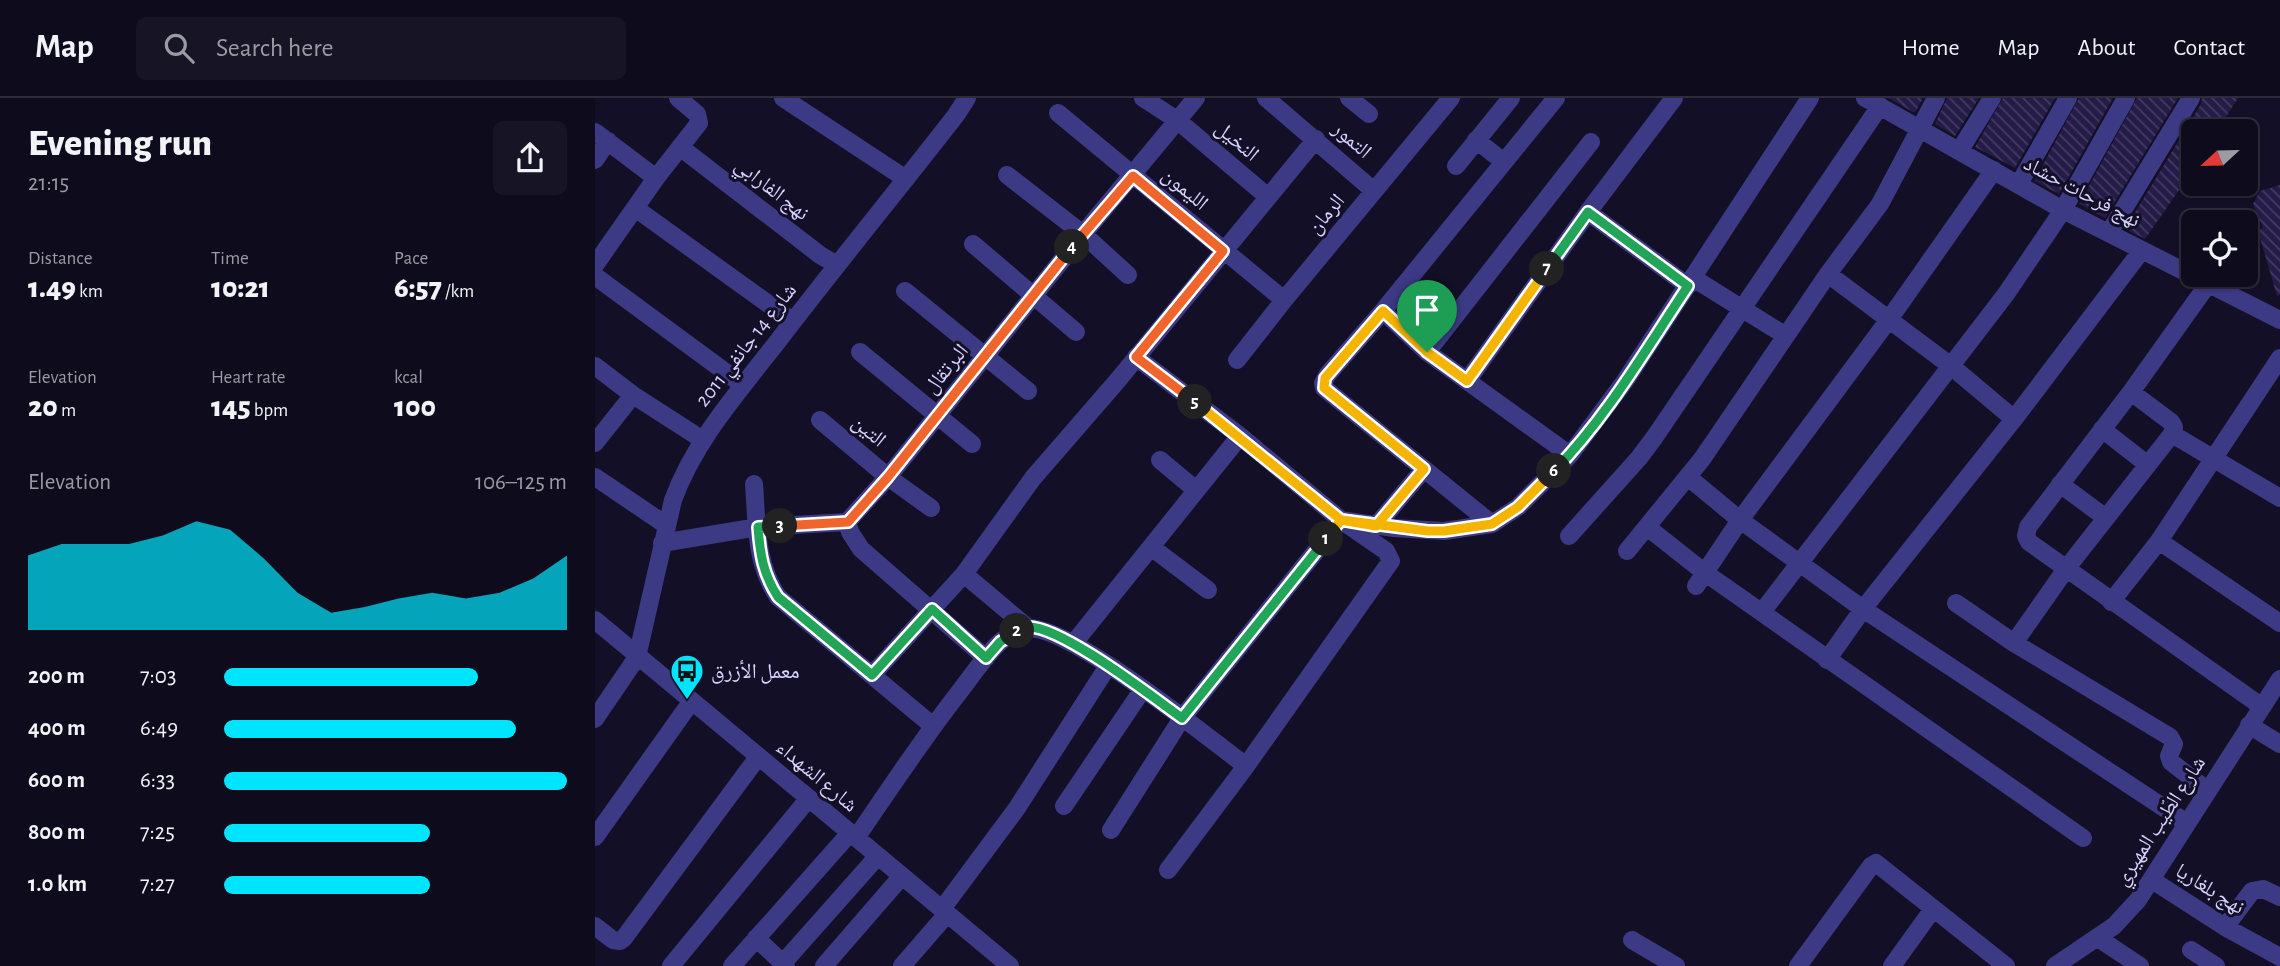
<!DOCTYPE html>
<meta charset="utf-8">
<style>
body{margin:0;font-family:"Alegreya Sans","Noto Naskh Arabic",sans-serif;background:#171425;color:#f1f3f6;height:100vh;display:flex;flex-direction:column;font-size:26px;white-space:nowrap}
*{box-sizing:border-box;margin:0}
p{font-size:23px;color:#9b9ba3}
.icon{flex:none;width:38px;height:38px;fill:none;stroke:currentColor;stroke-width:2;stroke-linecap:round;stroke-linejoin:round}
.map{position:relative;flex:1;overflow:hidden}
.side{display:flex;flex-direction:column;background:#0e0b1c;width:595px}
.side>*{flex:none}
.needle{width:46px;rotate:248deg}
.tools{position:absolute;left:1586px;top:21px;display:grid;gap:14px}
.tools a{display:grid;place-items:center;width:77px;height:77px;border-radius:10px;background:#0e0b1c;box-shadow:0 2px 5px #0004,0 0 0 2px #2e2b3b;font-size:35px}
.pin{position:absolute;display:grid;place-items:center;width:60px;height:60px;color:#fff;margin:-72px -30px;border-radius:50% 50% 50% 0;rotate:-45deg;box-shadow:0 0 7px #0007}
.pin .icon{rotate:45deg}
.km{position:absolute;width:35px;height:35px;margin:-18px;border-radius:50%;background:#222;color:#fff;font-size:19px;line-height:35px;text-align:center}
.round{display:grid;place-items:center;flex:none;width:74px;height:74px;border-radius:10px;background:#171425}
.overview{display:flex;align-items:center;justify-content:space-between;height:119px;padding:0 28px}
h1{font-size:38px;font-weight:800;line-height:52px}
.figures{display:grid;grid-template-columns:repeat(3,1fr);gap:10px;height:119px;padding:7px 28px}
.figures div{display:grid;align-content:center}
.figures b{font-size:30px;font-weight:800}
.figures small{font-size:19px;font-weight:400}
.figures p{font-size:19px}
.chart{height:196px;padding:14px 28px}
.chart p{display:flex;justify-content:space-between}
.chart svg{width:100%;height:126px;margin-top:7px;fill:#00e5ff;opacity:.7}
ul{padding:0 28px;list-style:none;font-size:23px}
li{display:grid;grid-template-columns:112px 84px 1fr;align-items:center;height:52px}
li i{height:18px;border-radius:9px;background:#00e5ff}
header{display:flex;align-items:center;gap:42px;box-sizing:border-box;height:98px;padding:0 35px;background:#0e0b1c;border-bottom:2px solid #2e2b3b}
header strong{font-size:33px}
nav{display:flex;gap:38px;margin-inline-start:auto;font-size:24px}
.search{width:490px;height:63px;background:#171425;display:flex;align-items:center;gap:18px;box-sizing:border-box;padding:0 24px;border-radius:10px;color:#9b9ba3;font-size:26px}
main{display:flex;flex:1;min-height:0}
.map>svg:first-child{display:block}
.building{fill:url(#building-back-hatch)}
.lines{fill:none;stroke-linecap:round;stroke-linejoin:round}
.minor{stroke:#3d3a85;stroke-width:18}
.split-1-casing{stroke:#fff;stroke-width:14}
.split-2-casing{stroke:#fff;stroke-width:14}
.split-3-casing{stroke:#fff;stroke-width:14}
.split-4-casing{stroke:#fff;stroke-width:14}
.split-5-casing{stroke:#fff;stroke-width:14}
.split-6-casing{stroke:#fff;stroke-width:14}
.split-7-casing{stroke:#fff;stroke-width:14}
.split-8-casing{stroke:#fff;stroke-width:14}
.split-1{stroke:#f5b400;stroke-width:9}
.split-2{stroke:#22a559;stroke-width:9}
.split-3{stroke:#22a559;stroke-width:9}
.split-4{stroke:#f0652b;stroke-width:9}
.split-5{stroke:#f0652b;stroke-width:9}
.split-6{stroke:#f5b400;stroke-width:9}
.split-7{stroke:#22a559;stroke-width:9}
.split-8{stroke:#f5b400;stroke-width:9}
.labels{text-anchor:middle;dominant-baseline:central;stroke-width:6;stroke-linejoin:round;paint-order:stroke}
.street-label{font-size:21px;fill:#d9d4ff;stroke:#130f26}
.poi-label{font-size:21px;fill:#d9d4ff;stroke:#130f26;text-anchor:start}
</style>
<header>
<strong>Map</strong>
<div class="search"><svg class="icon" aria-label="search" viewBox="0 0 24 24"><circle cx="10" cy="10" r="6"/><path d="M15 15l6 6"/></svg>Search here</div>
<nav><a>Home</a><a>Map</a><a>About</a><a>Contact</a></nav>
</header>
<main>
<section class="side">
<div class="overview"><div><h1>Evening run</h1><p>21:15</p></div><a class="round"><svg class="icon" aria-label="share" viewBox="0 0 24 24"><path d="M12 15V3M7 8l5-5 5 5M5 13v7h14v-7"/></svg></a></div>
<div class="figures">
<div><p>Distance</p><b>1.49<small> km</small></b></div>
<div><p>Time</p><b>10:21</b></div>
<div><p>Pace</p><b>6:57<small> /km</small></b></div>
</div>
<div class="figures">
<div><p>Elevation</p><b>20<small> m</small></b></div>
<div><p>Heart rate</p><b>145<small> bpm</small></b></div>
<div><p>kcal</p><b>100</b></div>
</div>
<div class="chart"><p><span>Elevation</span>106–125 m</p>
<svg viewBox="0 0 160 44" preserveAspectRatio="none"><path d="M0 44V18L10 14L20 14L30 14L40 11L50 6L60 9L70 19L80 31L90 38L100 36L110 33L120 31L130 33L140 31L150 26L160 18V44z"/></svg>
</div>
<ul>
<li><b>200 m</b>7:03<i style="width:74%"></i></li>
<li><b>400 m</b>6:49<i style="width:85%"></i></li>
<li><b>600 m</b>6:33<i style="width:100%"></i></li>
<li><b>800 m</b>7:25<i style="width:60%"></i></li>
<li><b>1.0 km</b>7:27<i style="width:60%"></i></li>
</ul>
</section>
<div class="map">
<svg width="1685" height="868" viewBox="0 0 1685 868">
<defs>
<pattern id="building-back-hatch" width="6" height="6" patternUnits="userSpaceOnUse" patternTransform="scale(1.75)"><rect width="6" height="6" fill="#241b47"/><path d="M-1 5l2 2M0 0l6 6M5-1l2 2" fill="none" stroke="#433b63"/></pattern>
</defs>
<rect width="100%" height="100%" fill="#130f26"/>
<path class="building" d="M1293,0H1328L1320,15Z
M1352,0H1384L1360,38L1340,26Z
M1408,0H1460L1420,70L1380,49Z
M1484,0H1518L1464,96L1439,83Z
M1542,0H1583L1510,120L1484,106Z
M1607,0H1643L1622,33H1598V72L1550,141L1530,131L1606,6Z
M1685,87V197L1682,198L1663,133L1668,130L1658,106L1665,93Z"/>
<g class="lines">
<path class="minor" d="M188,0L311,81
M548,0L582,22L672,98
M671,0L779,93
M754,0L774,16
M1270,0L1468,112L1685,222
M463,15L689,202
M0,34L61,80
M881,42L909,64
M85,49L225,157L242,167
M1365,52L1397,0
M0,62L13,43
M861,68L916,0
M412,77L488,136L533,177
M1424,86L1473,0
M40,110L197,223
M993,114L1093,188
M1514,135L1596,0
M378,146L481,234
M0,167L61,80L104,25L102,16L83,0
M1233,176L1356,268L1419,321
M0,178L148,287
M1098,180L1191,238
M1613,186L1536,294L1433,429L1431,438L1434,444L1666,608
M310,193L433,293
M788,213L832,254L975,357
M265,254L377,346
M832,254L996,44
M541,259L645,338L746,422L791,453L796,463L651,668L573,772
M642,262L689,202L856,0
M0,268L38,297L108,342
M872,283L993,114L1079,0
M1536,294L1576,324L1579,329L1577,336
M225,322L293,379L336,410
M1507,331L1553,367
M0,345L38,297
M565,362L601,392
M0,379L71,427
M1093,379L1145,422L1268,511L1592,725
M159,386C162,425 160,465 183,499L338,628
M1465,386L1511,420
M252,424L255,434L266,451L391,560
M897,426L729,290L728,285L733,276L788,213L961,0
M781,428L829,371
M1052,429L1109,474L1488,740
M974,438L1044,360L1059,340L1285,8
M1564,443L1685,525
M67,445L163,429L252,424L293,379L488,136L601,0
M556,449L613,492
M1032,453L1107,361L1233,176L1285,106L1341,0
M369,476L432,529
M1101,488L1145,422L1295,220L1399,72
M1516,504L1564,443L1685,260
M1361,505L1419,545L1575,639L1579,646L1574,658L1576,664L1613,693
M1167,514L1411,196L1468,112L1531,0
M0,522L415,868
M1419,545L1471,471L1577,336L1685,400
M478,546L645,338
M1232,562L1268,511L1419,321L1547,152
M277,577L369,476L438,380L523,282L721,41
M0,621L42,559L78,402C100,342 144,293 183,243C241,167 302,93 361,17L372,0
M1654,627L1685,646
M469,708L548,591
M516,732L587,620L746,422L799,430L849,433L897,426L923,409L975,357L1030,283L1215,0
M0,739L96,604
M261,740C294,692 326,643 362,597C376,579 389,559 405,544C412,538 424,530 433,530C477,529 611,638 651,668
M1557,782L1630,829L1685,859
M347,811L422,710L513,568
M0,828L18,842L25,843L29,840L163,659
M1630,829L1657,793L1668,791L1685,799
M161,840L191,868
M1503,840L1545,868
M1037,842L1081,868
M1596,852L1621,868
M188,865L283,758
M76,868L214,700
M137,868L255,735
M229,868L307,778
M307,868L352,816
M1203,868L1276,768L1281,765L1411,868
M1297,868L1338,811
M1460,868L1519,828L1543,802L1685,581"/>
</g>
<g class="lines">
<defs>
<path id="split-1" d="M731,441L746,422L781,428L829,371L729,290L730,280L788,213L832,254"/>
<path id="split-2" d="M422,533C425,532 428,530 432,529C464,526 559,600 587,620L731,441"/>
<path id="split-3" d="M185,428L163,429C165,456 168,476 183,499L277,577L337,511L391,560L405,544L422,533"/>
<path id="split-4" d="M185,428L253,424L293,379L477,149"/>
<path id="split-5" d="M477,149L538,78L628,153L541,259L600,304"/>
<path id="split-6" d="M600,304L746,422L833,433H849L897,426L923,409L959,373"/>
<path id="split-7" d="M952,171L993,114L1093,188C1051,251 1012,319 959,373"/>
<path id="split-8" d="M832,254L872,283L952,171"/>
</defs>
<use href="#split-1" class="split-1-casing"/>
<use href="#split-2" class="split-2-casing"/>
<use href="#split-3" class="split-3-casing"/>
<use href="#split-4" class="split-4-casing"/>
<use href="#split-5" class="split-5-casing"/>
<use href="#split-6" class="split-6-casing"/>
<use href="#split-7" class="split-7-casing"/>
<use href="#split-8" class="split-8-casing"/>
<use href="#split-1" class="split-1"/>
<use href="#split-2" class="split-2"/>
<use href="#split-3" class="split-3"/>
<use href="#split-4" class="split-4"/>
<use href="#split-5" class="split-5"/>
<use href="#split-6" class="split-6"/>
<use href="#split-7" class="split-7"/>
<use href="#split-8" class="split-8"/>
</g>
<defs>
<symbol id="bus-pin" viewBox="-11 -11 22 30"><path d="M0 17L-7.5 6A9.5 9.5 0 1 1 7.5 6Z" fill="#00e5ff" stroke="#130f26"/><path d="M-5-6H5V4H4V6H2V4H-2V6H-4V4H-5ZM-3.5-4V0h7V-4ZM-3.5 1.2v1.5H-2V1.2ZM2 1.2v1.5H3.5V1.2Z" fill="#111"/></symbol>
</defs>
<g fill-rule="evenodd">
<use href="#bus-pin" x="73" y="554" width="38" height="52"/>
</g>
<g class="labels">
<g class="street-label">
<text transform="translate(757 42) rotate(41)">التمور</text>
<text transform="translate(642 43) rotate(40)">النخيل</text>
<text transform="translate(177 91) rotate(38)">نهج الفارابي</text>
<text transform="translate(590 91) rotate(40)">الليمون</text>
<text transform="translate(1487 94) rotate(28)">نهج فرحات حشاد</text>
<text transform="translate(731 116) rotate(-50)">الرمان</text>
<text transform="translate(151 247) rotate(-52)">شارع 14 جانفي 2011</text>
<text transform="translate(351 271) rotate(-51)">البرتقال</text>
<text transform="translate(274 333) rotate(40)">التين</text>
<text transform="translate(222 678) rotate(40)">شارع الشهداء</text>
<text transform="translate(1565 723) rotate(-57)">شارع الطّيب المهيري</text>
<text transform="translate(1615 791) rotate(32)">نهج بلغاريا</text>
</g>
<g class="poi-label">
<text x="116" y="573">معمل الأزرق</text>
</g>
</g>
</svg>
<div class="tools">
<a><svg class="needle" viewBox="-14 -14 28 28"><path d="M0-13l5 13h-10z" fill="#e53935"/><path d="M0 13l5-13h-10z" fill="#9b9ba3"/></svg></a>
<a><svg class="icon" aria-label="locate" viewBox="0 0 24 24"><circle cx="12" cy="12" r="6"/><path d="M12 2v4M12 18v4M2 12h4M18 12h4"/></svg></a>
</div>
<div class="pin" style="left:832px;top:254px;background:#1e9e55"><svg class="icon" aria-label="arrive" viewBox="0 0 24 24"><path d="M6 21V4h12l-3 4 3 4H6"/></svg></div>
<b class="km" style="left:731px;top:441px">1</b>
<b class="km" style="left:422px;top:533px">2</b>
<b class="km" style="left:185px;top:428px">3</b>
<b class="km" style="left:477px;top:149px">4</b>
<b class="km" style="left:600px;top:304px">5</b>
<b class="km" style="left:959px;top:373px">6</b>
<b class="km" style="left:952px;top:171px">7</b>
</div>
</main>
